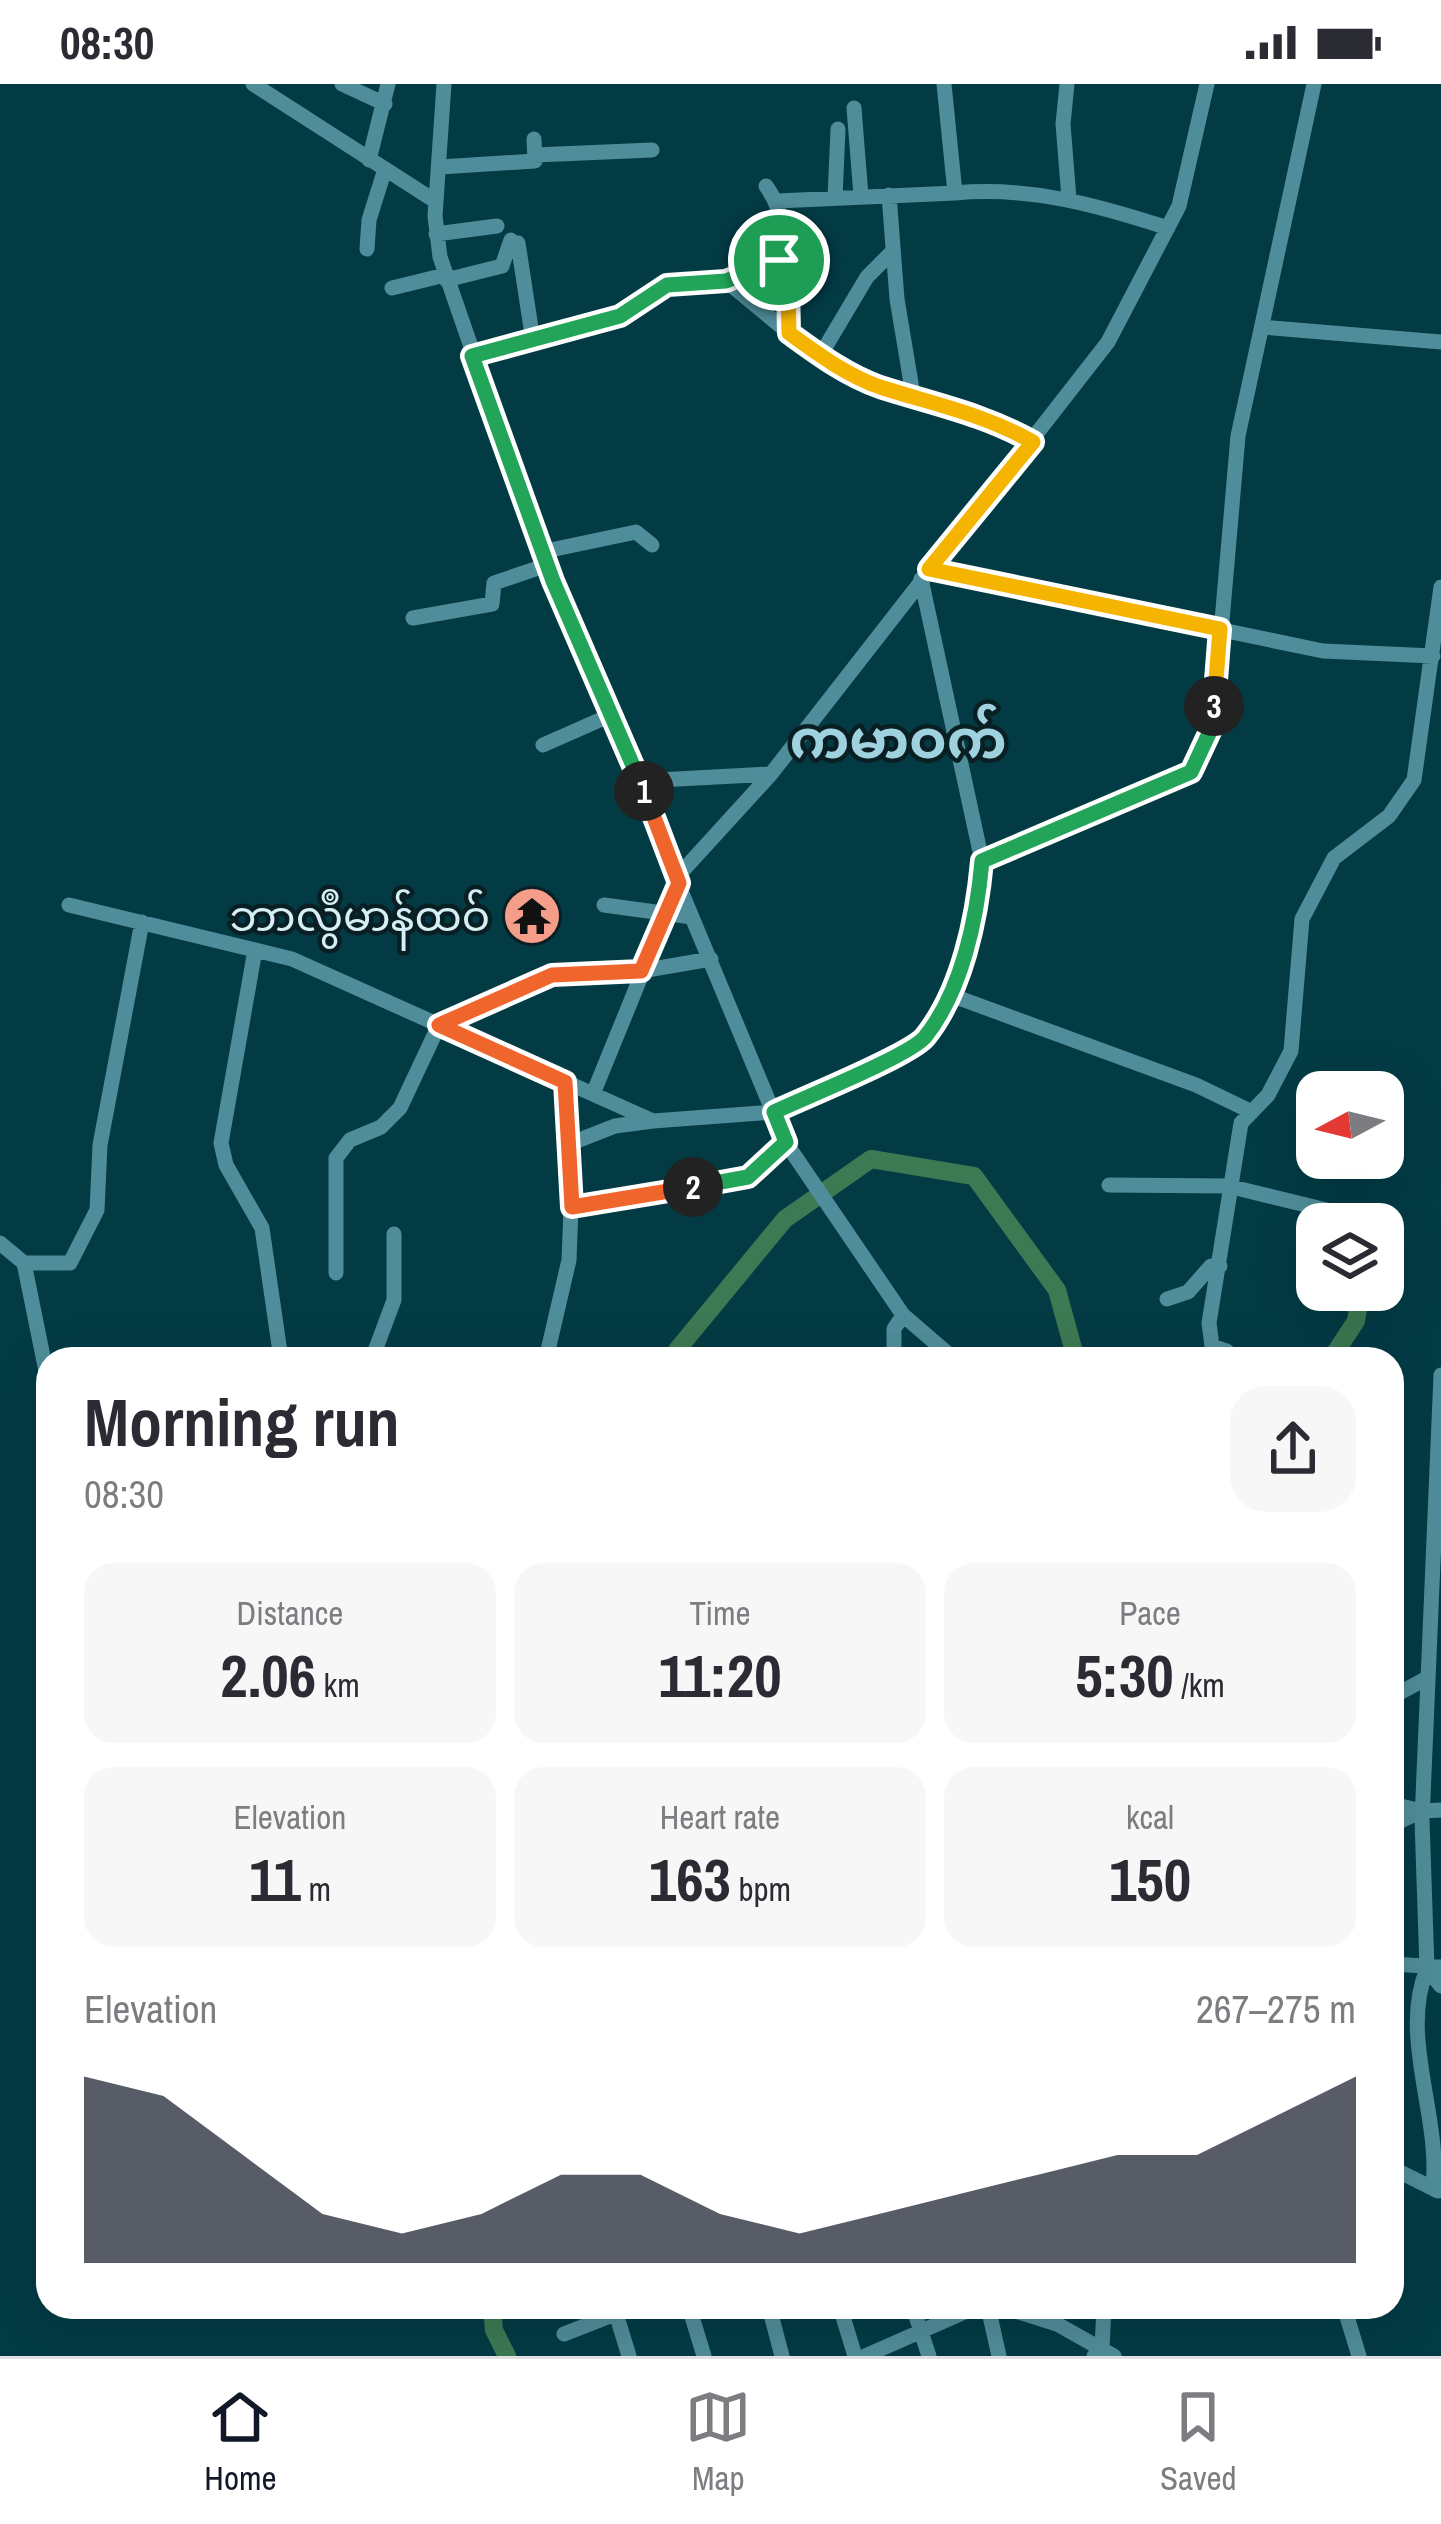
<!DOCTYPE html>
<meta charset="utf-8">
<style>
body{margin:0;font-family:"Archivo Narrow","Noto Sans Myanmar",sans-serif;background:#f7f7f7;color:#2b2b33;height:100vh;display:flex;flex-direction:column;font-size:45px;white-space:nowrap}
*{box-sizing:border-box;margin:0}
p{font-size:39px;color:#7c7c81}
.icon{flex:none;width:66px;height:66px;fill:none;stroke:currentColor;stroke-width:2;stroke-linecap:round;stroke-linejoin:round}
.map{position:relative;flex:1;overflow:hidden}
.drawer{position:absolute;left:36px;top:1263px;width:1368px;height:972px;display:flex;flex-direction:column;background:#fff;border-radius:36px;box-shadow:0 12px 48px #0002}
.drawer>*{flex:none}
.needle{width:78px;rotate:263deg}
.buttons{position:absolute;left:1296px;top:987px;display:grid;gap:24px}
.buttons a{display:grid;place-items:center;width:108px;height:108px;border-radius:24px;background:#fff;box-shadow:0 12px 48px #0002;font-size:60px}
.pin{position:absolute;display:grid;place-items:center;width:102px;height:102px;color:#fff;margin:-51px;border:6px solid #fff;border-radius:50%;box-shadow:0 3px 12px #0007}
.km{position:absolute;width:60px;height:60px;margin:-30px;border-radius:50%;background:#222;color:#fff;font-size:33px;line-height:60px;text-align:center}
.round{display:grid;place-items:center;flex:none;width:126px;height:126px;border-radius:36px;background:#f7f7f7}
.headline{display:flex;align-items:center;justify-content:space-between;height:204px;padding:0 48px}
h1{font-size:66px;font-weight:700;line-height:90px}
.metrics{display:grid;grid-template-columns:repeat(3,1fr);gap:18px;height:204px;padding:12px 48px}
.metrics div{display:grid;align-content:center;border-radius:30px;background:#f7f7f7;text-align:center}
.metrics b{font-size:60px;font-weight:700}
.metrics small{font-size:33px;font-weight:400}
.metrics p{font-size:33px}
.chart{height:336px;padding:24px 48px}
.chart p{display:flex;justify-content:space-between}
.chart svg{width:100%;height:216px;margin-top:12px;fill:#111827;opacity:.7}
.status{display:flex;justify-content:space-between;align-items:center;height:84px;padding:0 60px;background:#fff;direction:ltr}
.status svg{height:33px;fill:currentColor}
.tabs{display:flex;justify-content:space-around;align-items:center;height:168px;border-top:3px solid #e1e1e2;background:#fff;font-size:33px;color:#7c7c81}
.tabs a{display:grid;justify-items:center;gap:6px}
.tabs .on{color:#111827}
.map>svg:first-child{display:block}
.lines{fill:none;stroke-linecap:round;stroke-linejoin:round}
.river{stroke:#3d7953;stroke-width:18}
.minor{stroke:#508d9a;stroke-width:15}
.split-1-casing{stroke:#fff;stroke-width:24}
.split-2-casing{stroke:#fff;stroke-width:24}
.split-3-casing{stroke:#fff;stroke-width:24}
.split-4-casing{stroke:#fff;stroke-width:24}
.split-1{stroke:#22a559;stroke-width:15}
.split-2{stroke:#f0652b;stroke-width:15}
.split-3{stroke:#22a559;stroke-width:15}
.split-4{stroke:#f5b400;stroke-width:15}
.labels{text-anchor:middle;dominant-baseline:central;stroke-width:9;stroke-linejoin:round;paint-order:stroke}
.poi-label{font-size:42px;fill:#d5eff5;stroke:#0a1f23;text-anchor:end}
.district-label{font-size:54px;font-weight:bold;fill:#9fd2de;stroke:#0a1f23}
</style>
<div class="status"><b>08:30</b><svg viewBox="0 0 49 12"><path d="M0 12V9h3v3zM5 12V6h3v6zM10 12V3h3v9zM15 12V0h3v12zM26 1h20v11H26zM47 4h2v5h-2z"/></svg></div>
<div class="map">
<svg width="1441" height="2272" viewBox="0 0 1441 2272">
<rect width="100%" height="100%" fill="#033b45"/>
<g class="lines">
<path class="river" d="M678,1275L677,1266L785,1135L871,1075L974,1092L1057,1206L1076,1275
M1331,1275L1356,1237L1361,1206
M492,2223L494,2246L507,2272"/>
<path class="minor" d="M253,0L435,117
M342,0L385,20
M444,0L435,132L440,173L552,497L786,1059L903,1231L954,1275
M1067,0L1063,40L1069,115
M854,24L861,112
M535,71L652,66
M369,76L388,0
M440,83L535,77L534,55
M955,109C1029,102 1097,121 1168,144
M889,111L897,215L913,311
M835,114L838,45
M777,117L955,109L944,0
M436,150L497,142
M518,159L533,257
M367,165L369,136L385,85
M446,196L502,182L511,156
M726,197L789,249L788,201L779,176
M392,204L445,191
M1262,243L1441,258
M789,249C818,270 846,291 880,303C933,320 984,330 1033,358
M472,272L620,232L667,201L726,197L779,176C786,149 782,124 766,102
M820,272L867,193L893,167
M541,468L636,448L652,461
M929,485L1323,567L1433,572
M413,534L492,520L494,499L547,481
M543,661L611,631
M640,697L771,690
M982,777L1191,688L1213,641L1238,352L1314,0
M677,793L771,690L1108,258L1179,122L1207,0
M69,821L292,875L653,1037L774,1028L923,956L948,910L977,832L982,777L921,495
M604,821L692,833
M255,866L221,1059L226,1081L262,1144L281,1275
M948,910L1196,1001L1252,1028
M593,1010L679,799
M569,1060L615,1042L653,1037
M1109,1101L1228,1102L1343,1130
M571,1123L739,1097L786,1059
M0,1159L24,1179
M336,1189V1074L350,1056L381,1043L400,1024L439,941L552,891L641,887L711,875
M1167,1215L1188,1208L1211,1182H1220
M1227,1267L1212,1262L1209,1239L1241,1039L1268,1011L1291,967L1302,835L1334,774L1389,732L1414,696L1441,503
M372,1275L394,1216V1150
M546,1275L569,1176L572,1099L564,998
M894,1275V1245L903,1231
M1441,1291L1422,1736L1427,1885L1441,1902
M48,1297L24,1179H70L97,1126L100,1061L142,838
M1392,1613L1427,1594
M1392,1720L1422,1727
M1392,1741L1422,1727L1441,1726
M1392,1880L1441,1883
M1427,1885C1399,1952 1441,2033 1433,2103
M1392,2084L1438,2107
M614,2223L629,2272
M689,2223L704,2272
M769,2223L782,2272
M840,2223L855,2272
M913,2223L929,2272
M988,2223L999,2272
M1003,2223L1057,2240L1114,2272
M1344,2223L1359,2272
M564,2250L633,2223
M865,2272L976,2223
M1094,2272L1102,2264L1104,2223"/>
</g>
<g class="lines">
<defs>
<path id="split-1" d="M644,707L553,497L472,272L620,232L667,201L726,197L779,176"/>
<path id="split-2" d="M644,707L679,799L641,887L552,891L439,941L565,998L572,1123L693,1103"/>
<path id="split-3" d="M693,1103L748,1093L786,1058L774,1028C803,1014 909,972 925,953C962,907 977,834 982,777L1191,688L1213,641L1214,622"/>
<path id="split-4" d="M779,176L788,201L789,249C818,270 846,291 880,303C933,320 984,330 1033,358L929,485L1220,545L1214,622"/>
</defs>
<use href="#split-1" class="split-1-casing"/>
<use href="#split-2" class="split-2-casing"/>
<use href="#split-3" class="split-3-casing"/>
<use href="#split-4" class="split-4-casing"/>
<use href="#split-1" class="split-1"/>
<use href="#split-2" class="split-2"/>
<use href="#split-3" class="split-3"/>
<use href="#split-4" class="split-4"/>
</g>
<defs>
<symbol id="temple-disc" viewBox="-11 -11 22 22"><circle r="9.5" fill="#f49e89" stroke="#0a1f23"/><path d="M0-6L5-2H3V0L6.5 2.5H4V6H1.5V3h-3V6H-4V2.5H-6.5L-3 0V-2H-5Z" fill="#111"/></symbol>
</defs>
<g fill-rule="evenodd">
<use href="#temple-disc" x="499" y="799" width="66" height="66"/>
</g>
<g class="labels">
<g class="poi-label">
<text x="490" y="832">ဘာလွဳမာန်ထဝ်</text>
</g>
<g class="district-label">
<text x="898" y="654">ကမာဝက်</text>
</g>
</g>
</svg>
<div class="buttons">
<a><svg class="needle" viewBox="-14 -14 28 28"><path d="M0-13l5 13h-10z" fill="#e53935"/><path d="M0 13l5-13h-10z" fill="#7c7c81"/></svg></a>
<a><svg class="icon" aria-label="layers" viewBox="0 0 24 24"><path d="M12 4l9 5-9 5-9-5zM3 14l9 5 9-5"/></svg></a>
</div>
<div class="pin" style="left:779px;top:176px;background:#1e9e55"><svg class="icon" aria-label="arrive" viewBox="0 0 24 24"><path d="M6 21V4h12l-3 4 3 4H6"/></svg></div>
<b class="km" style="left:644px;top:707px">1</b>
<b class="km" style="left:693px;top:1103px">2</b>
<b class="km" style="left:1214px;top:622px">3</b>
<section class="drawer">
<div class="headline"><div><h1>Morning run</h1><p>08:30</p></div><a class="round"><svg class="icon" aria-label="share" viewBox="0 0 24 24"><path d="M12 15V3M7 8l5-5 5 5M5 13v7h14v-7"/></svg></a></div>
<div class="metrics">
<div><p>Distance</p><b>2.06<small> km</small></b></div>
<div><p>Time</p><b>11:20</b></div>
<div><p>Pace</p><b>5:30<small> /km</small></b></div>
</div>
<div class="metrics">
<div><p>Elevation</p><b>11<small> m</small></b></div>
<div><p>Heart rate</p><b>163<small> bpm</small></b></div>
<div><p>kcal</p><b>150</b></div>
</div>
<div class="chart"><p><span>Elevation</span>267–275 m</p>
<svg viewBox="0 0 160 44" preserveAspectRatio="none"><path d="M0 44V6L10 10L20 22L30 34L40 38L50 34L60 26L70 26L80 34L90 38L100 34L110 30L120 26L130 22L140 22L150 14L160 6V44z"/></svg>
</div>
</section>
</div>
<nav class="tabs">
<a class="on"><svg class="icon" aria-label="home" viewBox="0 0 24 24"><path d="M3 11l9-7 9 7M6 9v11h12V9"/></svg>Home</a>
<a><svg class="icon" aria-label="map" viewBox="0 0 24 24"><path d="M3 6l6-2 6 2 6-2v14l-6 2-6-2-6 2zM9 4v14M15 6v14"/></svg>Map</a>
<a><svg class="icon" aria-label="saved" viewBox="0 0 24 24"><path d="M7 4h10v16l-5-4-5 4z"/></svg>Saved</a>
</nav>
